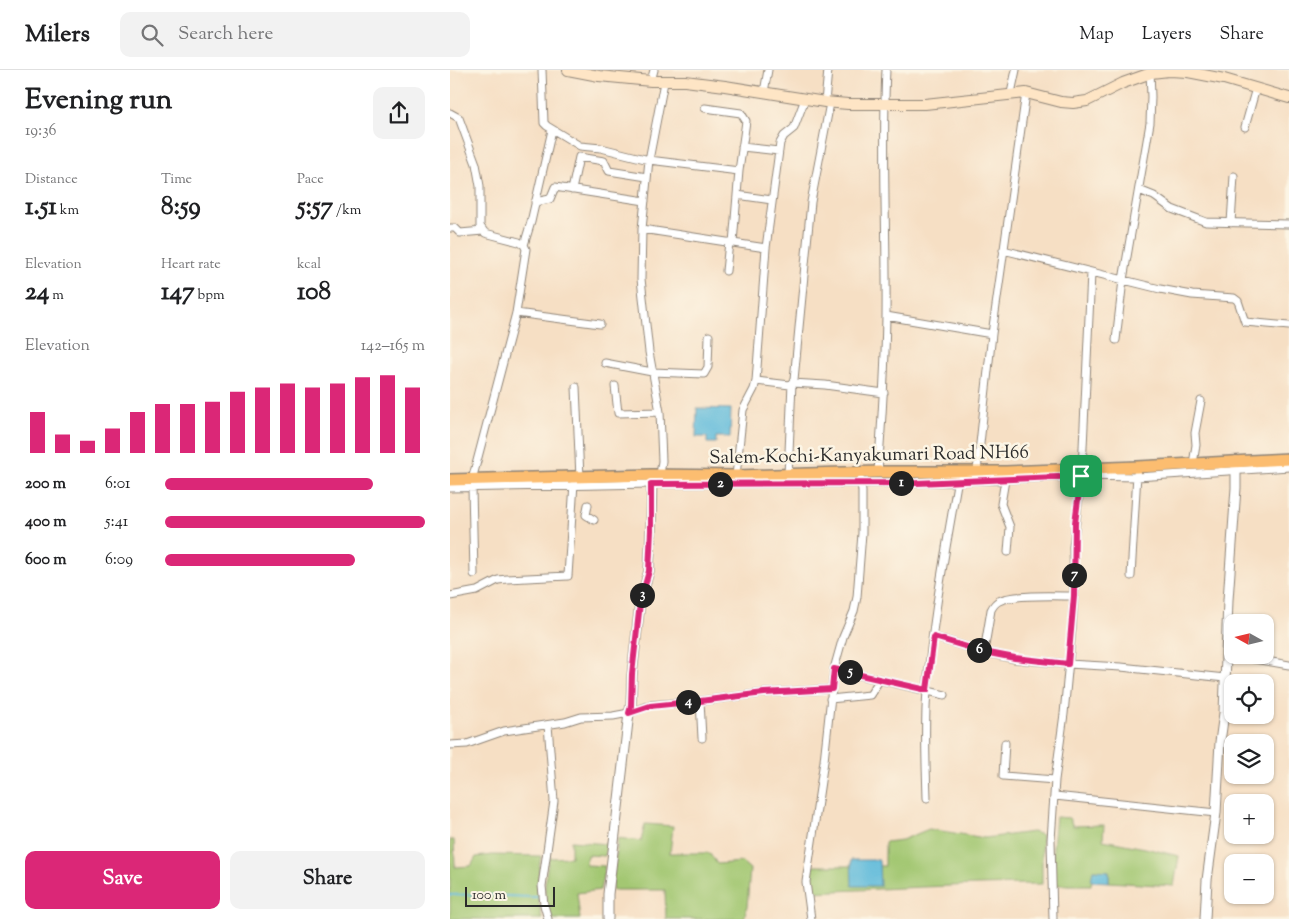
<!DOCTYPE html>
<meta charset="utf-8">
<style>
body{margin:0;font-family:"Sorts Mill Goudy",serif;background:#f2f2f2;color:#202124;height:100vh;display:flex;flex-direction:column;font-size:19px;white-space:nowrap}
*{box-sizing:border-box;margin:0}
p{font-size:16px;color:#757577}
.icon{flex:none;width:28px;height:28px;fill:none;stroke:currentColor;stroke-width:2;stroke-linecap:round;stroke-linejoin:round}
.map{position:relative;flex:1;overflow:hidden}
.panel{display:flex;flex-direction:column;background:#fff;width:450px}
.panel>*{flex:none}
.needle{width:32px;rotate:278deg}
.fabs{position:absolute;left:774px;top:544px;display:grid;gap:10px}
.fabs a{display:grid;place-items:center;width:50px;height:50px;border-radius:10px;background:#fff;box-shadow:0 1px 4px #0004;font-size:25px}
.scale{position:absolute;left:15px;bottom:12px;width:90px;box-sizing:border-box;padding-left:5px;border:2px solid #2b2b2b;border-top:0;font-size:14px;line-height:18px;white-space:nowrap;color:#2b2b2b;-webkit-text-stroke:4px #fcf5e5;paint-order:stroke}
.pin{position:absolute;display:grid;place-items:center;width:42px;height:42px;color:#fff;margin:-21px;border-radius:10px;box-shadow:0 2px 8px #0006}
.km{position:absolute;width:25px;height:25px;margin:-12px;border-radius:50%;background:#222;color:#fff;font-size:14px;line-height:25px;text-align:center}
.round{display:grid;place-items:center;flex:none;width:52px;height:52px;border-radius:10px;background:#f2f2f2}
.overview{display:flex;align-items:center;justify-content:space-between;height:85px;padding:0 25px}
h1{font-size:28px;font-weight:700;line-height:38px}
.stats{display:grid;grid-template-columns:repeat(3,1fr);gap:8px;height:85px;padding:5px 25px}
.stats div{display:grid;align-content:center}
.stats b{font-size:25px;font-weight:700}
.stats small{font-size:14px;font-weight:400}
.stats p{font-size:14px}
.chart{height:140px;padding:10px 25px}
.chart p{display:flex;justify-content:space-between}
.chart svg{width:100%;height:90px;margin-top:5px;stroke:#db2777;stroke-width:6}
.button{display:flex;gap:10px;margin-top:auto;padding:10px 25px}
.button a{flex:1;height:58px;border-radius:10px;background:#db2777;color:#fff;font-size:20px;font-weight:700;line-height:58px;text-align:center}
.button a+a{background:#f2f2f2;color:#202124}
ul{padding:0 25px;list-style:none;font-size:16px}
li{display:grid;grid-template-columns:80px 60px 1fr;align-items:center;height:38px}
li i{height:12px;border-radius:6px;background:#db2777}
header{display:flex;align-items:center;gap:30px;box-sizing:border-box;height:70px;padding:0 25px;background:#fff;border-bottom:1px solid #e0e0e0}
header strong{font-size:24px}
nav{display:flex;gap:28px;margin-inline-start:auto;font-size:18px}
.search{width:350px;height:45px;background:#f2f2f2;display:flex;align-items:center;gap:12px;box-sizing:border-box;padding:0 18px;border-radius:10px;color:#757577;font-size:19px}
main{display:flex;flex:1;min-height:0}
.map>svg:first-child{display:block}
.green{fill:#a3c772;stroke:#67794e}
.water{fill:#5cb9da;stroke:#447282}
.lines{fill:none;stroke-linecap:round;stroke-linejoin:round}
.stream{stroke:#5cb9da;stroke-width:2}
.minor-casing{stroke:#908578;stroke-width:9}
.tertiary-casing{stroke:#908578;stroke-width:11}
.secondary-casing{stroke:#908578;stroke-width:12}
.trunk-casing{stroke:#908578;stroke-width:14}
.minor{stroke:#fff;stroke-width:7}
.tertiary{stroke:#fff;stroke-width:9}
.secondary{stroke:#fee5c5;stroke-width:10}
.trunk{stroke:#fcbd6f;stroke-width:11}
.route-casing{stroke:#fff;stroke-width:10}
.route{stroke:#db2777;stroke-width:6}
.labels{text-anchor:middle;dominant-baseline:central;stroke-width:5;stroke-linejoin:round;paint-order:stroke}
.street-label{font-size:19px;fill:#2b2b2b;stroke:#fcf5e5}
</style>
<header>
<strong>Milers</strong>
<div class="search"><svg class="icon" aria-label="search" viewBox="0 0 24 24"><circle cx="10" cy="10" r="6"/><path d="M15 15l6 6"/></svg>Search here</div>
<nav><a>Map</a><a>Layers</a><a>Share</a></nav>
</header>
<main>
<section class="panel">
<div class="overview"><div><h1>Evening run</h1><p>19:36</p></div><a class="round"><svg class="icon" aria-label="share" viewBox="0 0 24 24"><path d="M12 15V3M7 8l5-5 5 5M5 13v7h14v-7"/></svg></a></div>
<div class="stats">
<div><p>Distance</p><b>1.51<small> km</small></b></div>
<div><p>Time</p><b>8:59</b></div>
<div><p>Pace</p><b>5:57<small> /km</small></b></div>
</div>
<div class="stats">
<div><p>Elevation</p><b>24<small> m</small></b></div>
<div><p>Heart rate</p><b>147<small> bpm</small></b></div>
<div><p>kcal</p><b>108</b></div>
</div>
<div class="chart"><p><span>Elevation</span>142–165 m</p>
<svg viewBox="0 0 160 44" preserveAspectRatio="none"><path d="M5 44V24M15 44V35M25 44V38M35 44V32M45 44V24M55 44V20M65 44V20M75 44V19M85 44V14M95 44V12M105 44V10M115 44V12M125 44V10M135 44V7M145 44V6M155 44V12"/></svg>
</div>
<ul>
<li><b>200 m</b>6:01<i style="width:80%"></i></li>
<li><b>400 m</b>5:41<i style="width:100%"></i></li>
<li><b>600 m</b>6:09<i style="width:73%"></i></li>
</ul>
<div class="button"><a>Save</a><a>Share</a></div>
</section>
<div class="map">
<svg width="839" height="849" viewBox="0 0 839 849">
<rect width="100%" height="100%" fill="#fcf5e5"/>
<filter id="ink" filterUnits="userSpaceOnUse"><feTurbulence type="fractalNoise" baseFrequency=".02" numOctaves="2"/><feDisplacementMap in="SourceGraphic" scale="10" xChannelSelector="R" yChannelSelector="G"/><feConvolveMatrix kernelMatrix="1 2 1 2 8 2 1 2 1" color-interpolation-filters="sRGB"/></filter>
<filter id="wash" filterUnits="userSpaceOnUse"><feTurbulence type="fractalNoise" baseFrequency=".0096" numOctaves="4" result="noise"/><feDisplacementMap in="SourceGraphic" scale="20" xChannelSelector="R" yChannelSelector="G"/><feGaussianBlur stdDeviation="1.12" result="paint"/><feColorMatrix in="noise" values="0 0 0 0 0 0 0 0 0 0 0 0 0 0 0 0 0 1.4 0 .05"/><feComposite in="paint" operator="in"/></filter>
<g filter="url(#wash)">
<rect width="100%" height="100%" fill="#f6dfc4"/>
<path class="green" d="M606,747L619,748L623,756L654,755L653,770L695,778L729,786L724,816L659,812V801L643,800L641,815H604L603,777Z
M195,754L223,756L220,783H260L267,794L292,792L300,799L297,837L294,849H216L215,820H162L168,768L191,771Z
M479,759L535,768L583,762L592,765V814C515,814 438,819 361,822L362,796H435V772L452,770Z
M0,770H4L5,797L21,796L26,787L42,785L91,786C87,808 87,828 92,849H0Z
M121,771L157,774L155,786L137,785L136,795L155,796L150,820L127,823L130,849H100C93,825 94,813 99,788L121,787Z"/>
<path class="water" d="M247,338L281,339L280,367H266V373H257V367H246Z
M401,790H429L430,816H402Z
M643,800L659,801V812L641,811Z"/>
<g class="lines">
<path class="stream" d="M0,825C30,823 59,827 89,827"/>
</g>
</g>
<g filter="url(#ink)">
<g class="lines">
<defs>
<path id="minor" d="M92,0L94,53L97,56L130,76L151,78L199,90L289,101L283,173L316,178
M201,11L204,0
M314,22L318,0
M561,23L566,0
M375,32L378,0
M255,38L291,43L296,51L289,101
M0,43L9,48L26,94L30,116V156L35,163L69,172L74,175L76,179L66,243L22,410
M795,57L806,18
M292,77L329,81
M122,120L129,87L154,91L159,101L197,107
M689,120L704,126L722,139L756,152L839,154
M287,125L322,130
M85,132L100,129L105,117L195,131
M781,153L784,106
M0,158H5L10,163L33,161
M192,159L283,173
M74,175L81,152L102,60
M553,180L710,219L742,225L784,228L788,231L795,252L839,256
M276,201L279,172
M66,243L150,254
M436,246L542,264
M666,270L673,210L700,53L701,27L700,0
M155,293L202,302L254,304L258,297L259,266
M306,311L340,315L344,310L361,132L380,33
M165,316L168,343L210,342
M126,317L130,408
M743,394L746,375L745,363L751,331
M527,401L542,264L576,23
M428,402C432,351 435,299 436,247C437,165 432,82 436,0
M556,404L551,434L560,457L558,482
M210,405L212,391L210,342L199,282L191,209L192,159L199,90L214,12
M338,405L342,313L375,315L434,323
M286,406L293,340L304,319L306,311L316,178L330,73L334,66L344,58L355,29
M0,418L201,414L467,413L631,406L687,407L839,397
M22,418L24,504
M138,435L136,445L144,450
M681,506L687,404
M0,526L27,521L48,510L57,509L118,506L124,413
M484,567L534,582L565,589L618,594L671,597L775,608
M534,582L541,540C543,536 545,533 549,531C563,524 607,526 624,526
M776,584L839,595
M384,599L495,625
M380,629L420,625L430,609
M250,631L252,668
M555,673L553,706L605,710
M0,675L17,674L54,661L115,652L131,647L163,646L179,643L200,635L250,631L314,623L382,619
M605,726L766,743
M477,728C476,692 474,657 477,621C482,550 496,479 508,408
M98,849L94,835L92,816L104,731L98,655
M361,849L356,812L374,691L384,599L393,567L404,541L407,527L412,463V422L411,411
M603,849L601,770L605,710L614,644L622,558L624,526L623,477L632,399L641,203"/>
<path id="tertiary" d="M158,849V824L179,643L181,636L182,605L190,533L199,501L201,460L202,405
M755,849L757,810L766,743L770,672L774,643L778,530L786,418V391"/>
<path id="secondary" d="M118,0L149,6L201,11H235L275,16L375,32L398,34H475L576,23L611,32L623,33L637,31L673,13L701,3L719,1L738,2L774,9L839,28"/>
<path id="trunk" d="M0,410L202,405L286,406L428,402H556L687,397L839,389"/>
</defs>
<use href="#minor" class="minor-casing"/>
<use href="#tertiary" class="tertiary-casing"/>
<use href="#secondary" class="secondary-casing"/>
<use href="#trunk" class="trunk-casing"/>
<use href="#minor" class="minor"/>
<use href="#tertiary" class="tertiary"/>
<use href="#secondary" class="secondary"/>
<use href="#trunk" class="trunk"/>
</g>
</g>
<g class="lines" filter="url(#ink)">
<defs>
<path id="route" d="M631,406L625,453L624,526L618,594L565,588L534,582L484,567L477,620L384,599L382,619L314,623L250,631L200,636L179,643L181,636L182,604L190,533L199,501L201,460V414L467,413Z"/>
</defs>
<use href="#route" class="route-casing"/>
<use href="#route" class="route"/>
</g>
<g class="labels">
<g class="street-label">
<text transform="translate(419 386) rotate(-1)">Salem-Kochi-Kanyakumari Road NH66</text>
</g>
</g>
</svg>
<div class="fabs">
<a><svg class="needle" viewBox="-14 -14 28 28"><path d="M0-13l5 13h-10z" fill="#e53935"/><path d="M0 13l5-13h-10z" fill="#757577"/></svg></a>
<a><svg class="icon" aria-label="locate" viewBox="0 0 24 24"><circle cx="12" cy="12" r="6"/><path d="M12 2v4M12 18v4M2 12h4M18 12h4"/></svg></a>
<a><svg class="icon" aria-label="layers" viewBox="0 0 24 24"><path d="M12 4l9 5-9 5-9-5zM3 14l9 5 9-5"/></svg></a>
<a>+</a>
<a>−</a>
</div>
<div class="scale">100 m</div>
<div class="pin" style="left:631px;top:406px;background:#1e9e55"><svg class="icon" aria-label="arrive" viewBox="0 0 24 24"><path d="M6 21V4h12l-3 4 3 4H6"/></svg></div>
<b class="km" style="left:451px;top:413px">1</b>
<b class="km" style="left:270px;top:414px">2</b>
<b class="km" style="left:192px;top:525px">3</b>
<b class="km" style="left:238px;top:632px">4</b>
<b class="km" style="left:400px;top:602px">5</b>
<b class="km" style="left:529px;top:580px">6</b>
<b class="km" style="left:624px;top:505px">7</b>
</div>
</main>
